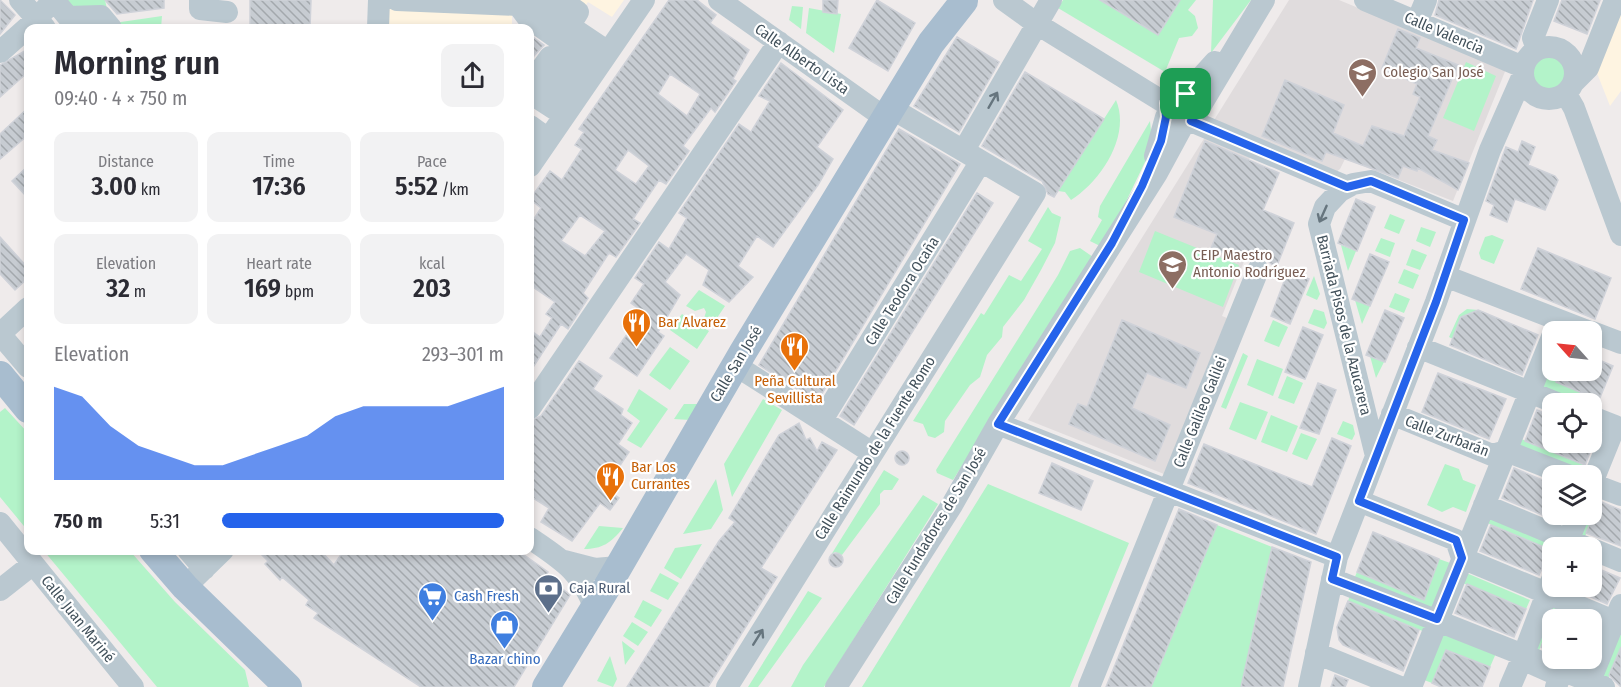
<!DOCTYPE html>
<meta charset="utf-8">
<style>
body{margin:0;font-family:"Fira Sans Condensed",sans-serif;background:#f2f2f3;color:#2b2b33;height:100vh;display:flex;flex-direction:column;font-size:22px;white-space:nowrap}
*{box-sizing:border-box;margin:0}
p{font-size:20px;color:#7c7c81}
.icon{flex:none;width:33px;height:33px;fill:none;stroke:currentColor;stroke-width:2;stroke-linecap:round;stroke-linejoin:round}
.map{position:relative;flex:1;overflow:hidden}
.drawer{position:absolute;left:24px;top:24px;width:510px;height:531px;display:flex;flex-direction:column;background:#fff;border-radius:12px;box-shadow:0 3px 9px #0003}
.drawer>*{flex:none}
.needle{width:39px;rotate:297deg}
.controls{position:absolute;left:1542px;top:321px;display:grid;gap:12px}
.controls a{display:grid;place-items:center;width:60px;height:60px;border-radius:12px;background:#fff;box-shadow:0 3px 9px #0003;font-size:30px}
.pin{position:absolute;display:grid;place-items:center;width:51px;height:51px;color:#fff;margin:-26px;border-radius:12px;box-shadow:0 3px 9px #0006}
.round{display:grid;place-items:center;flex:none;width:63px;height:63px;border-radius:12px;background:#f2f2f3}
.head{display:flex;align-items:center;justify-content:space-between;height:102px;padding:0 30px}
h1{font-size:33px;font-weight:600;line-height:45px}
.figures{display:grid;grid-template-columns:repeat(3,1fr);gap:9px;height:102px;padding:6px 30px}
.figures div{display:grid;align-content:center;border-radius:12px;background:#f2f2f3;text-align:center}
.figures b{font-size:26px;font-weight:600}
.figures small{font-size:16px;font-weight:400}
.figures p{font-size:16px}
.chart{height:168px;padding:12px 30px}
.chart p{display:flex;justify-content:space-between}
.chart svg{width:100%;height:108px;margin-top:6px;fill:#2563eb;opacity:.7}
ul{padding:0 30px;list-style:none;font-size:20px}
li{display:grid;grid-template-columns:96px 72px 1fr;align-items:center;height:45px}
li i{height:15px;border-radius:8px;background:#2563eb}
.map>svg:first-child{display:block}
.commercial{fill:#fef4e1}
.education{fill:#e0dcdd}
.green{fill:#b3f3c9}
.building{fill:url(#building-back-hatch);stroke:#cfd2d9;stroke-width:1.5;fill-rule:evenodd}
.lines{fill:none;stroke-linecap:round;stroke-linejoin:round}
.minor{stroke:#bac8d0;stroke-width:22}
.major{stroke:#a8bdcf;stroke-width:28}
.oneway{stroke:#66757e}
.route-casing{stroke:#fff;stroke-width:12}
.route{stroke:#2563eb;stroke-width:8}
.labels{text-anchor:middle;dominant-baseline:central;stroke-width:4.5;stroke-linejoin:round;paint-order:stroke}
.street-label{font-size:15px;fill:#42515b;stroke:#fff}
.education-label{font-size:15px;fill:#785e54;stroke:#fff;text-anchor:start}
.food-label{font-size:15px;fill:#c56008;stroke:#fff;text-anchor:start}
.service-label{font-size:15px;fill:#4e5e75;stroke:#fff;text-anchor:start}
.shop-label{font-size:15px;fill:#366cbe;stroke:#fff;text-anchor:start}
</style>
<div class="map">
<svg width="1621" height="687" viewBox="0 0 1621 687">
<defs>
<pattern id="building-back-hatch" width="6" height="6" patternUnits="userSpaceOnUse" patternTransform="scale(1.5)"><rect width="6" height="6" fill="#c7ccd2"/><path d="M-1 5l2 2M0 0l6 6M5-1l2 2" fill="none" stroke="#a3a8ad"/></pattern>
</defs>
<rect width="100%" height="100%" fill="#efebeb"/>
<path class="commercial" d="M573,0H624L612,17L588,2L584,8Z
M388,4L512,11V28H387Z
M1621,4V91L1610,106L1595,68Z"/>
<path class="education" d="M1289,0H1339L1506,69L1453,201L1345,159L1340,169L1334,174L1211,125Z
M1205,137L1251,155L1228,209L1260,222L1222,316L1227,318L1164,474L1028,420Z"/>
<path class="green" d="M64,0H105L107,9L74,12Z
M1063,0H1100L1158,35L1180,0H1196L1188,10L1195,16L1198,28L1192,36L1179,38L1165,72L1058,8Z
M1213,0H1251L1211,53Z
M792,6L803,7L801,29L789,20Z
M809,8L841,14L834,53L806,33Z
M162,16L161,28H132L114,23Z
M1531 73a19 19 0 1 1 38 0a19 19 0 1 1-38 0Z
M1466,62L1496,76L1474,131L1443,118Z
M1116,100C1131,136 1101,181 1071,200L1065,192L1058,191Z
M1150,121L1151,131L1158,135L1121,212L1100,246L1090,241L1102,220L1098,217L1100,206Z
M1048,207L1052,213L1061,217L1055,243L1041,270L1024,300L1003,327L1002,337L987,355L980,377L970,385L945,421L944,432L935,438L928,436L923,424L913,421L981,313L984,315L1009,275L1021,281L1042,249L1028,241Z
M1390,214L1405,220L1399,234L1384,228Z
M1421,227L1436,232L1430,247L1416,241Z
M1155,231L1239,265L1223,307L1139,272Z
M1492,235L1504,240L1494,264L1481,259L1479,253L1485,237Z
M1381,238L1395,243L1390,257L1375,251Z
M1341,245L1356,251L1348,271Z
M1080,248L1093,257L953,480L937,473L936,470L1058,275L1070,251Z
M1412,249L1427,255L1420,270L1406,265Z
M1404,269L1419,275L1413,289L1398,283Z
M1314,276L1320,294L1317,300L1306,295Z
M699,290L725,306L713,324L704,318L706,312L704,308L695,311L686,306Z
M1395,293L1410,299L1404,313L1389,307Z
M1355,300L1370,306L1362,324Z
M1314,309L1324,312L1327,323L1324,329L1308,323Z
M1467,309L1478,310L1461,317L1453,339L1449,337L1459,315Z
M682,314L688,318L693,328L701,326L709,331L697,349L670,330Z
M1273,320L1288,327L1279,347L1264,341Z
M670,347L690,361L670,390L649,375Z
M1552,348V370L1560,371L1556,382L1599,400L1594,412L1592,411V404L1573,403L1536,389Z
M1243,353L1248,356L1226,409L1221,407Z
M1370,356L1384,362L1376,378Z
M1257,359L1283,369L1273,396L1247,385Z
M1287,376L1303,383L1294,404L1278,398Z
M639,389L668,409L641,448L627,440L640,421L627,411Z
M763,399L782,410L732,497L724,464Z
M1240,402L1268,412L1256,440L1229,429Z
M684,404H700L690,420L674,419Z
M5,408L28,433V531L0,497V412Z
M1271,415L1298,426L1287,452L1261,442Z
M1343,421L1353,425L1355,434L1352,440L1337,434Z
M1301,433L1317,439L1307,460L1292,454Z
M1519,438L1586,466L1583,471L1516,444Z
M1445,464L1459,469L1463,480L1476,485L1466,512L1453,507L1442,512L1427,505Z
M884,470L899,479L892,490H884L880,494V504L842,555L835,552L831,555Z
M716,479L723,510L711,529L683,534Z
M988,484L1129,543L1070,687H862Z
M1595,492L1602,495L1584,539L1577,537L1586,515L1592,514V501Z
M923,495L938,504L824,687H791L803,665Z
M1487,517L1553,545L1551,550L1485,522Z
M1217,525L1272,547L1241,687H1151Z
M599,526L623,528C611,543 602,549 584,549Z
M702,544L681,579L664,568L675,548Z
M44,551H130L175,602L245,670L249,687H157Z
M1439,559L1453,564L1434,611L1354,579L1357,572L1424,600Z
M1464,572L1530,600L1526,609L1460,582Z
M660,573L679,583L668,600L650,591Z
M808,591L822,598L758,687H748Z
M1351,593L1427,624L1425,632L1348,601Z
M643,600L662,610L651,627L634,617Z
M1549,604L1584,619H1551L1538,653L1530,649Z
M632,622L648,632L638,646L623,636Z
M1439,627L1497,651L1490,667L1446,650L1432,683L1419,678Z
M1621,633V647L1607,681L1597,677Z
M622,641L635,651L625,665Z
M610,656L617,679L613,687L597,681Z"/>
<path class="building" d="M0,0L15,15L0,34Z
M105,0H164V8L117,14Z
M250,0H311L310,28H250Z
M669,0H697L716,15L710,23L749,50L733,79L736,81L715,112L711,108L683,146L689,151L666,184L659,180L633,219L640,223L616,257L609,253L583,293L588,298L568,329L561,324L530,372V330L540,337L552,318L546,314L555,302L530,285V225L541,208L530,199L550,171L562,180L582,149L575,145L584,132L579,129ZM670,74L700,94L687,116L658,94ZM628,150L649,166L636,184L615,170ZM580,215L605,231L585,256L561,241Z
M823,0H838L837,14L823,12Z
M877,0L915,23L888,71L849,48Z
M1100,0H1180L1158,35Z
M1439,0H1533L1516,49L1435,15Z
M1562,0H1600L1587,34L1554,21Z
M1398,29L1420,38L1416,48L1458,65L1428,136L1437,140L1432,150L1469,163L1458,190L1418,168L1417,171L1403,166L1398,178L1326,152L1322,161L1262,136L1285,80L1344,105L1333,133L1363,146L1372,126L1404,136L1420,97L1413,94L1417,84L1382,68Z
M530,35L544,45L533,57H530Z
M957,37L999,62L959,132L914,106Z
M28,49V72L0,97V65Z
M781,63L843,110L817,147L833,159L818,185L773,247L757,236L738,266L753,277L729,302L703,285L709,270L686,254L665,282L680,295L658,332L664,336L637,376L610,358L643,312L631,303L644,284L635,278L659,242L669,249L687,218L679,213L739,124L751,132L770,101L759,96Z
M1025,72L1104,119L1054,197L1048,194L1042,181L982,146Z
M28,108V135L0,159V134Z
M899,129L960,164L817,402L759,365Z
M1205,141L1279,173L1263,210L1294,223L1276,268L1263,257L1246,256L1245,261L1211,248L1217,234L1174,217Z
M1522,141L1535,147L1528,165L1555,176L1558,180L1545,210L1515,199L1507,222L1490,215L1494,205L1486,201L1506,147L1518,152Z
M28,166V198L12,181Z
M977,193L993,203L854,425L840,416Z
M1356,199L1375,207L1357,251L1338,243Z
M0,237L28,268V278L15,290L0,274Z
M1538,248L1611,278L1595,319L1521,289Z
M1370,254L1389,262L1370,306L1352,299Z
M1288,271L1309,279L1290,324L1271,316Z
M1385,310L1404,318L1385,362L1366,355Z
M1478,310L1538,335L1522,375L1450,345L1461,317Z
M1122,320L1200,353L1186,388L1147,373L1132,408L1170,425L1155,461L1069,424L1078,404L1087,407Z
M1303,327L1323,335L1305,379L1285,372Z
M1592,357L1613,366L1599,400L1556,382L1560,370H1592Z
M579,361L602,376L593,389L623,409L621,415L632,423L618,444L629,452L605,488L619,498L610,510L600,503L572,541L541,522L549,508L530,496V421L541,416Z
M1438,373L1506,399L1489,439L1422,412Z
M1318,383L1336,390L1319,434L1300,428Z
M1537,410L1552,416V442H1594L1585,465L1525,441Z
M799,423L806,440L810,438L817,451L822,442L837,450L761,568L777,577L708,687H627L719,541L735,522L729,518L779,435Z
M1332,438L1351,446L1316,534L1188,483L1204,444L1312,487Z
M895 458a7 7 0 1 1 14 0a7 7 0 1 1-14 0Z
M1052,463L1093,481L1081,510L1039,493Z
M1514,468L1552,484V519L1502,498Z
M1599,501L1621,510V546L1586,533Z
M1179,509L1217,525L1151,687H1106Z
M1491,525L1551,550L1539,575L1480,551Z
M1373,532L1439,559L1424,600L1357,572Z
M1272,547L1311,562L1283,687H1241Z
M257,550H320L334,565L344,550H517L548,572L546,576L570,595L514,687H421L314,618L318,613L306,605L309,600L282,577L280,580L265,564L268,561Z
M829 560a7 7 0 1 1 14 0a7 7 0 1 1-14 0Z
M1592,566L1620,578L1607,604L1566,586H1592Z
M1467,584L1526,609L1514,637L1455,613Z
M1348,601L1419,630L1403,671L1343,645L1339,640L1337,627Z
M1552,618V652L1541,647Z
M1621,647V687L1609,675Z
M1446,650L1490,667L1482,687H1441L1432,683Z
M1335,675L1348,680L1345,687H1331Z"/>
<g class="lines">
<path class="minor" d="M20,0L45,28
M54,0L68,17L101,16L111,28
M200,0V9L227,12
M397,0L518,5L527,17L598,67
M561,0L578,12L562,38
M719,0L885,118
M1004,0L1037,24L1165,103
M1365,0L1523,67
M518,5H538L608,52
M1417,22L1426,0
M378,28L379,0
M1523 73a26 26 0 1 1 52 0a26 26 0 1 1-52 0Z
M1537,49L1533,38L1548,0
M0,52L37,19L53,0
M530,70L575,100
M1574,82L1588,68L1615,0
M530,85L550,57L587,82
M530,93L564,115
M1186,94L1215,62
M1566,94L1574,108L1621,235
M1195,115L1264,0
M1191,121L1347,187
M530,126L548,139
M964,150L1051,0
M1155,156L1166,117
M530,166L644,0
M1445,276L1590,332
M1592,332L1621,343
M0,334L28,367
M0,334L28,308
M1418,347L1559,404
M735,365L871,452
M530,408L779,42
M1392,414L1492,455L1506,451L1570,476
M1592,417L1615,426L1592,483
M822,420L981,161
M998,424L1337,557
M1376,456L1319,224L1325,207L1340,191L1353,184L1371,181L1464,220
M1592,484L1621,495
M1359,501L1456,540L1462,558L1621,624
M1484,505L1587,548
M0,523L133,687
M530,538C559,558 582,571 594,607
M1565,548L1579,514
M1592,549L1621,561
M188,550L204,569
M564,561L595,569L618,567
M1332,579L1604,687
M185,587L223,550
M0,590L33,564
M1316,653L1400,687
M1522,659L1552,580
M1590,681L1621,605
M727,687L1035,193L891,108
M836,687L952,505L998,424L1157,173L1183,125
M1089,687L1258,270
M1309,687L1337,557L1436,302L1490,150L1523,75
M1411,687L1552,337
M1510,687L1522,659L1560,676L1556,687"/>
<path class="major" d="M0,375L28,409
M153,550L185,587L288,687
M546,687L604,592L743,352L931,43L964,1"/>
</g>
<defs><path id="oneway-shaft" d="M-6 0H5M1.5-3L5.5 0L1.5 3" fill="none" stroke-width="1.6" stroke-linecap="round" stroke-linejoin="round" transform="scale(1.5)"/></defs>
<g class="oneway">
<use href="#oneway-shaft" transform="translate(993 100) rotate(-60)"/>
<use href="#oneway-shaft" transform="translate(1323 214) rotate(114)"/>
<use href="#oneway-shaft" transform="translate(758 637) rotate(-58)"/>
</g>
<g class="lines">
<defs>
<path id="route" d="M1176,93C1193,92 1201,107 1191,121L1347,187L1371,181L1464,220L1436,302L1359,501L1456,540L1462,558L1437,619L1332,579L1337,557L998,424L1112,243L1142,186L1161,141L1166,117L1165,103Z"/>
</defs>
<use href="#route" class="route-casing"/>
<use href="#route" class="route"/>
</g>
<defs>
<symbol id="school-pin" viewBox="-11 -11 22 30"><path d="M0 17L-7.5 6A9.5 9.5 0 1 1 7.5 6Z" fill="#8d6e63" stroke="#fff"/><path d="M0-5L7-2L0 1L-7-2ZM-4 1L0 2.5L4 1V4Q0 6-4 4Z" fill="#fff"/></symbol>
<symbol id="restaurant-pin" viewBox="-11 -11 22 30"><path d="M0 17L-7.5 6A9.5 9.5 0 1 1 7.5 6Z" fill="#e8710a" stroke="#fff"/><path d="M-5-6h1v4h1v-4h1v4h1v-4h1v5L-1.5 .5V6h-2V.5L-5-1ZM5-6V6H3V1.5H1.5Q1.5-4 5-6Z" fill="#fff"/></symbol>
<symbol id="bank-pin" viewBox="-11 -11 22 30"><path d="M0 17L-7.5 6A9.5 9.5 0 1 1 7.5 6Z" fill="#5c6f8a" stroke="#fff"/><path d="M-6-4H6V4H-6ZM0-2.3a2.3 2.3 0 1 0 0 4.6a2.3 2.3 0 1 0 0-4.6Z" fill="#fff"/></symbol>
<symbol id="supermarket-pin" viewBox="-11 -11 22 30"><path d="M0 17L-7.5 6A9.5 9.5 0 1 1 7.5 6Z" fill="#3f7fe0" stroke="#fff"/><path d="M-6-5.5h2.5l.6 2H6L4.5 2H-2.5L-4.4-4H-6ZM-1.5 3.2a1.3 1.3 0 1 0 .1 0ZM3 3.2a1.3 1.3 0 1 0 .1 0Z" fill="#fff"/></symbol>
<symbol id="shop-pin" viewBox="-11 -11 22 30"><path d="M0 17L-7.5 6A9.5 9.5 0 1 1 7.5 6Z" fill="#3f7fe0" stroke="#fff"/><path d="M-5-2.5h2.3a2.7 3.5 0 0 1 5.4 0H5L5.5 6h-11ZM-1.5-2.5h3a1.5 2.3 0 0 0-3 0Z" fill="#fff"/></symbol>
</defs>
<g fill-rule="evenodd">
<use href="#school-pin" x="1346" y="56" width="33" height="45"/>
<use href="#school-pin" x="1156" y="248" width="33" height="45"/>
<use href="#restaurant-pin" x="620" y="306" width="33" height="45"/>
<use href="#restaurant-pin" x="778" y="330" width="33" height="45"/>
<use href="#restaurant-pin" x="594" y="460" width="33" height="45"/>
<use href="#bank-pin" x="532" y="572" width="33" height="45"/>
<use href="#supermarket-pin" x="416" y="580" width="33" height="45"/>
<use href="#shop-pin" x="488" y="608" width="33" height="45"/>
</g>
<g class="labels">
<g class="street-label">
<text transform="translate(1444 33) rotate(23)">Calle Valencia</text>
<text transform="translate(802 59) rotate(35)">Calle Alberto Lista</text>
<text transform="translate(902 291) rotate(-58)">Calle Teodora Ocaña</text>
<text transform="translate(1344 325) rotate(76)">Barriada Pisos de la Azucarera</text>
<text transform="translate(736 364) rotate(-59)">Calle San José</text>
<text transform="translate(1200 412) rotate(-68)">Calle Galileo Galilei</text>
<text transform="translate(1447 436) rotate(21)">Calle Zurbarán</text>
<text transform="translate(875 448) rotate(-58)">Calle Raimundo de la Fuente Romo</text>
<text transform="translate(936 526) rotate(-59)">Calle Fundadores de San José</text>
<text transform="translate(78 619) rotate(51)">Calle Juan Mariné</text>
</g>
<g class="education-label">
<text x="1383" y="72">Colegio San José</text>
<text x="1193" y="255">CEIP Maestro<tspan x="1193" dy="17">Antonio Rodríguez</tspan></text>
</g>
<g class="food-label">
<text x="658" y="322">Bar Alvarez</text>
<text x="795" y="381" text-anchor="middle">Peña Cultural<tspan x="795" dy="17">Sevillista</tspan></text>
<text x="631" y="467">Bar Los<tspan x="631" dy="17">Currantes</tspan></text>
</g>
<g class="service-label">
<text x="569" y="588">Caja Rural</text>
</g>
<g class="shop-label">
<text x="454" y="596">Cash Fresh</text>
<text x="505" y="659" text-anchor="middle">Bazar chino</text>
</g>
</g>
</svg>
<div class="controls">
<a><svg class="needle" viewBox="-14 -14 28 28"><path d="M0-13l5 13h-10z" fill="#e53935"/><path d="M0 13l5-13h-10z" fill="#7c7c81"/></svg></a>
<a><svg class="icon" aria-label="locate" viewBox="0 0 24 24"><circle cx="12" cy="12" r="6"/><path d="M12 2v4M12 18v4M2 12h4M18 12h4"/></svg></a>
<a><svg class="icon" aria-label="layers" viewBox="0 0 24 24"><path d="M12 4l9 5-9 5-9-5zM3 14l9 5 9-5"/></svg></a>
<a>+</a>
<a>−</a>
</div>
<div class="pin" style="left:1186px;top:94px;background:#1e9e55"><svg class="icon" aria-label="arrive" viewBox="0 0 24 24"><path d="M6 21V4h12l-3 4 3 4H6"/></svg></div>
<section class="drawer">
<div class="head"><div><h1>Morning run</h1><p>09:40 · 4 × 750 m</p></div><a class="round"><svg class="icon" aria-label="share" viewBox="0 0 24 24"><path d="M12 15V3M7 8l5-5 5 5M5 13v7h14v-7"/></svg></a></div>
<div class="figures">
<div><p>Distance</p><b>3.00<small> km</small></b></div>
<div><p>Time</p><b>17:36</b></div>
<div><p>Pace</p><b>5:52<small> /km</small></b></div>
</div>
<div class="figures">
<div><p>Elevation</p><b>32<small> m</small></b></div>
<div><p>Heart rate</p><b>169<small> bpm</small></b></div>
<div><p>kcal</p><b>203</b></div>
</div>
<div class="chart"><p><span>Elevation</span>293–301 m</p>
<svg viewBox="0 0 160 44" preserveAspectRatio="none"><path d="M0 44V6L10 10L20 22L30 30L40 34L50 38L60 38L70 34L80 30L90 26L100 18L110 14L120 14L130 14L140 14L150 10L160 6V44z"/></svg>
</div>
<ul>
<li><b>750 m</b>5:31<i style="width:100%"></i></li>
</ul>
</section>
</div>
